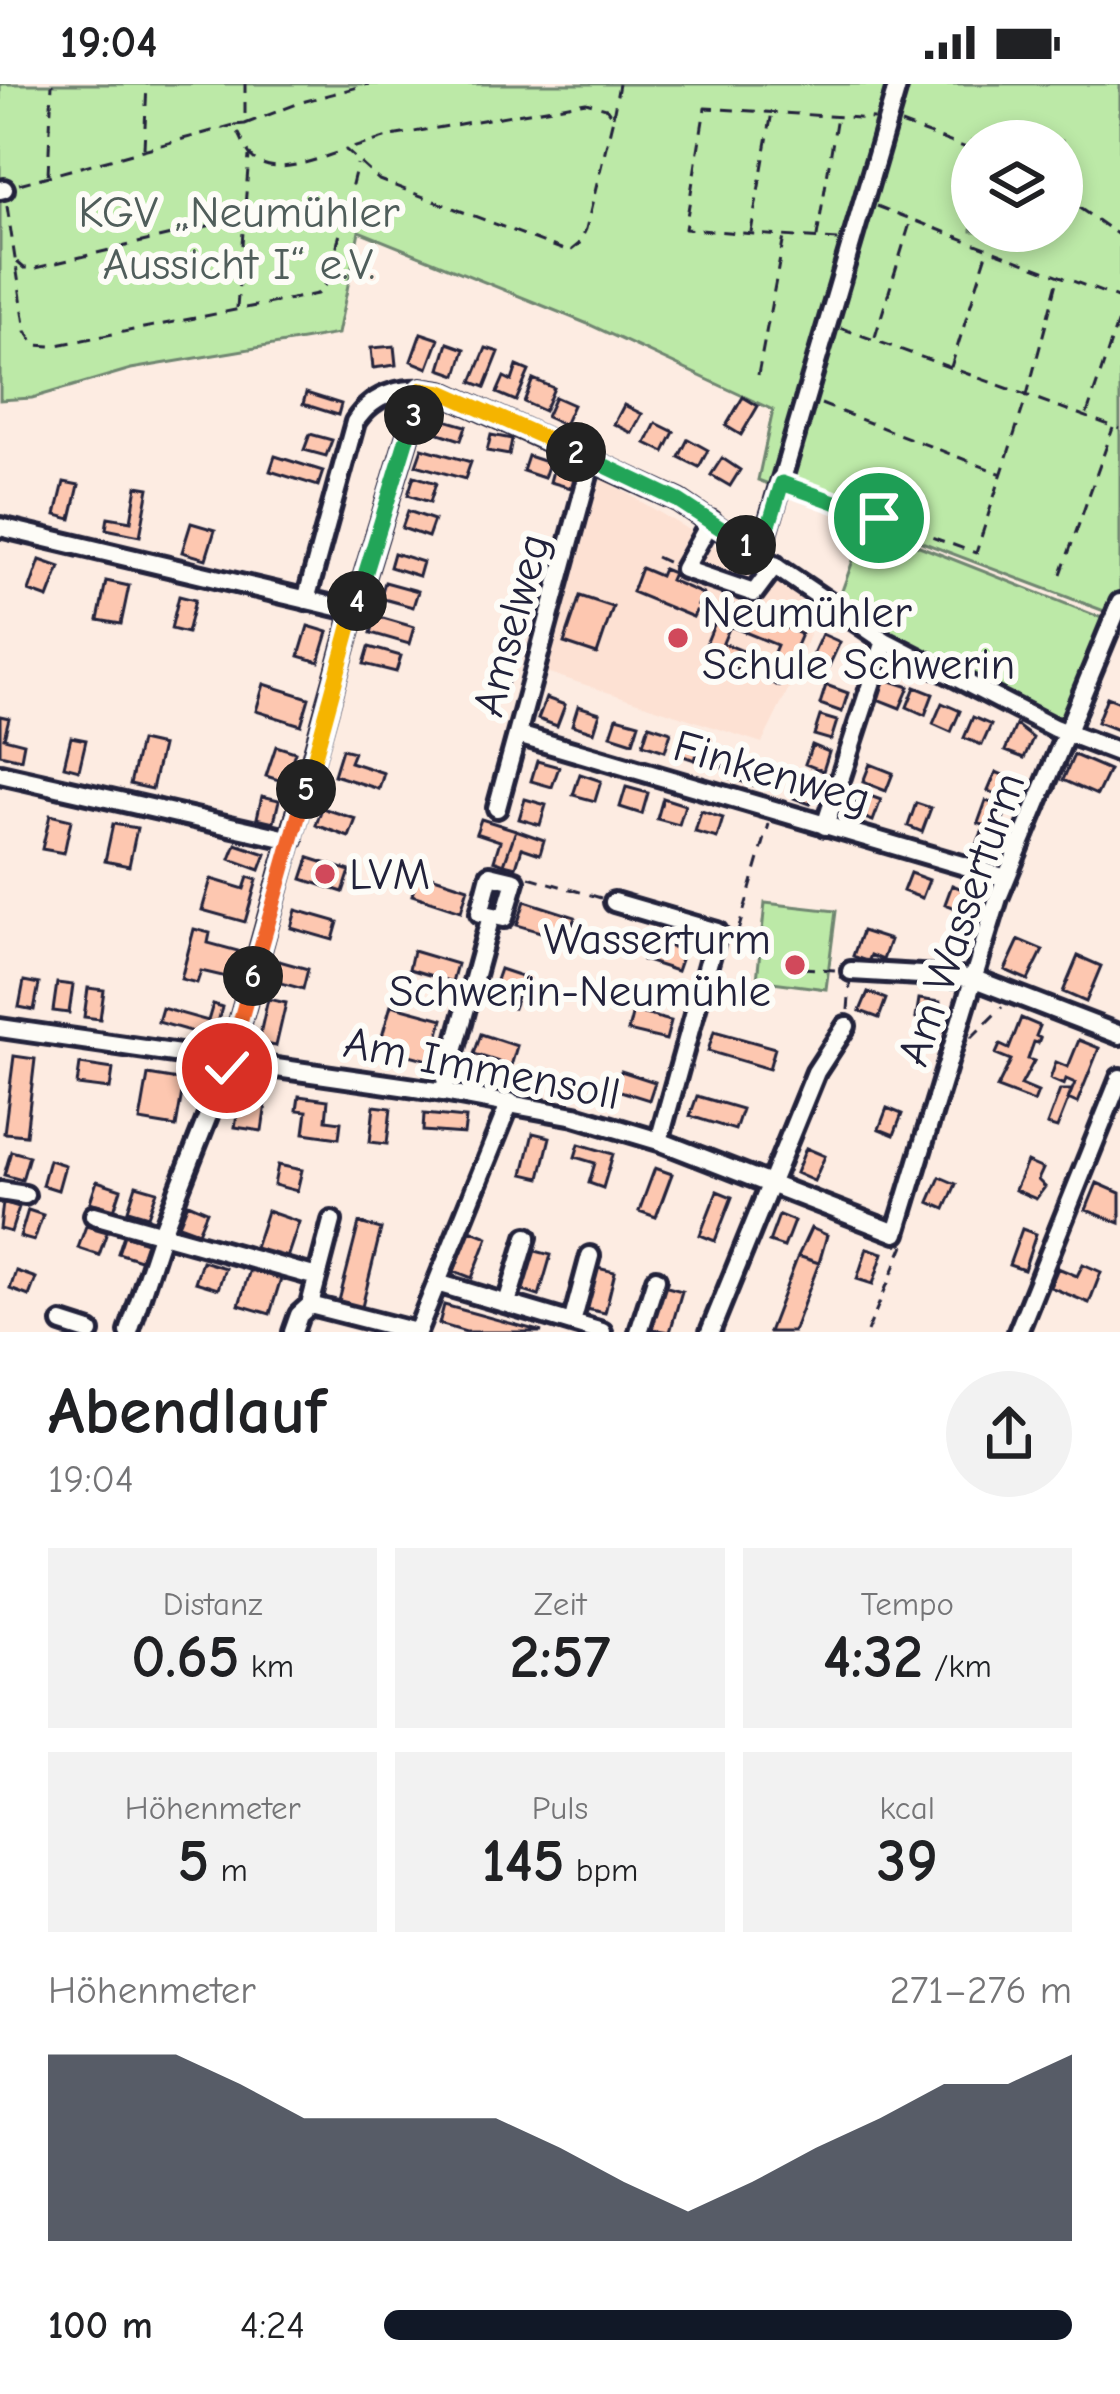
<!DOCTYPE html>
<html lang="de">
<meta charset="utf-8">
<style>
body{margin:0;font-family:"Comic Neue",sans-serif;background:#f2f2f2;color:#202124;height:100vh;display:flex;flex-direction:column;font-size:45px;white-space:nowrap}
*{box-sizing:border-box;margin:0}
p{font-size:39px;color:#757577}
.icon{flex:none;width:66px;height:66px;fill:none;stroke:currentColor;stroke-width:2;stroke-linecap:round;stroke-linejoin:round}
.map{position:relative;height:1248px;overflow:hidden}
.details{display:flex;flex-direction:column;background:#fff;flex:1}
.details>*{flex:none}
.tools{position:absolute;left:951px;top:36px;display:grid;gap:24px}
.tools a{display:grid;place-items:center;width:132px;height:132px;border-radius:50%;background:#fff;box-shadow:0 6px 18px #0003;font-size:60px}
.pin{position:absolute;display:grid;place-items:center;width:102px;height:102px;color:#fff;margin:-51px;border:6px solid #fff;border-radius:50%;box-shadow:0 3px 12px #0007}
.km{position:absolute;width:60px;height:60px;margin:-30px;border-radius:50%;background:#222;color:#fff;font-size:33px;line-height:60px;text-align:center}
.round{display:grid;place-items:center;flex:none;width:126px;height:126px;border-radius:63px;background:#f2f2f2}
.summary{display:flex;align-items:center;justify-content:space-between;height:204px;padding:0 48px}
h1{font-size:66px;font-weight:600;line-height:90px}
.metrics{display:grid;grid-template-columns:repeat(3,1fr);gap:18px;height:204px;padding:12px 48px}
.metrics div{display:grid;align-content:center;border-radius:0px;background:#f2f2f2;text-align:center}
.metrics b{font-size:60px;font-weight:600}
.metrics small{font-size:33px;font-weight:400}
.metrics p{font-size:33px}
.chart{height:336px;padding:24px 48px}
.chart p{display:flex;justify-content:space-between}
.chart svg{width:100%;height:216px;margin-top:12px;fill:#111827;opacity:.7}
ul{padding:0 48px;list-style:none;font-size:39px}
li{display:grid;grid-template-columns:192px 144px 1fr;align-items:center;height:90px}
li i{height:30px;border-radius:15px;background:#111827}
.status{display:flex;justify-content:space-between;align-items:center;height:84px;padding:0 60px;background:#fff;direction:ltr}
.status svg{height:33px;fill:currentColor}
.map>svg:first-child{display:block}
.built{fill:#fde1d3}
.green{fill:#bce9a7;stroke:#6f8671;stroke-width:3;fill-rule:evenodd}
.building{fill:#fdc7b0;stroke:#22223b;stroke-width:3;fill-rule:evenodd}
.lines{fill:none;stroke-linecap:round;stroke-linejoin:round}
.minor-casing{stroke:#22223b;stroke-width:26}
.path{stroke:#22223b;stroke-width:3;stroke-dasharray:12 9;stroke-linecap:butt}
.minor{stroke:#fdfcf7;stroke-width:16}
.split-1-casing{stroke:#fff;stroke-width:24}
.split-2-casing{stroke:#fff;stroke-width:24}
.split-3-casing{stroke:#fff;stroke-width:24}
.split-4-casing{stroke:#fff;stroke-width:24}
.split-5-casing{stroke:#fff;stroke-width:24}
.split-6-casing{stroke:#fff;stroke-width:24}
.split-7-casing{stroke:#fff;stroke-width:24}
.split-1{stroke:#22a559;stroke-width:15}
.split-2{stroke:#22a559;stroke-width:15}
.split-3{stroke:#f5b400;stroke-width:15}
.split-4{stroke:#22a559;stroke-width:15}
.split-5{stroke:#f5b400;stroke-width:15}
.split-6{stroke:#f0652b;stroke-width:15}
.split-7{stroke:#f0652b;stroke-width:15}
.poi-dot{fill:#d1495b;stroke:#fdfcf7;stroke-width:4.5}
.labels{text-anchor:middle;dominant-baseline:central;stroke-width:12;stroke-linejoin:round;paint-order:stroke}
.park-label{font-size:45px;fill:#505e5b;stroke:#fdfcf7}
.poi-label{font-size:45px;fill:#22223b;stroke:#fdfcf7;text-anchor:start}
.street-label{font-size:45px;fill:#22223b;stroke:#fdfcf7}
</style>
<div class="status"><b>19:04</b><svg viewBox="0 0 49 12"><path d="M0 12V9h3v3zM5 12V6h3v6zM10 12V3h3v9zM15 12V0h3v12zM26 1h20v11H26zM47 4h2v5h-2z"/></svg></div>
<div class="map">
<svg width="1120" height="1248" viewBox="0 0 1120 1248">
<rect width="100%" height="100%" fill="#fdece2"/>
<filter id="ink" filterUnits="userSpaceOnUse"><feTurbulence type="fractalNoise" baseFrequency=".00833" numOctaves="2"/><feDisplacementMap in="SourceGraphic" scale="24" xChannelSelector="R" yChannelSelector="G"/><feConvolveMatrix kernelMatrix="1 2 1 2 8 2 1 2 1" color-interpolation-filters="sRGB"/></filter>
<g filter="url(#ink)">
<path class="built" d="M593,389L818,523L795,592L762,659L540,586Z"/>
<path class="green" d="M0,0H1120V533L758,396L773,326L588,240L359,147L338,250L131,285L32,314L0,316ZM972,57H1062V147H972Z
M866,441L1107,536L1062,638L888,548L839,515Z
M765,819L836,827L826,905L757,896Z"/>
<path class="building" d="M421,249L439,255L428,284L411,277Z
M448,259L465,265L457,291L440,285Z
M394,262L396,281L373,284L371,264Z
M486,264L499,268L485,303L472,298Z
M517,282L529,287L516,317L497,309L504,293L512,297Z
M533,295L554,304L544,327L524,318Z
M306,309L341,320L338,331L303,320Z
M555,313L573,321L564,341L546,333Z
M743,313L758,322L741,351L726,342Z
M624,321L642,330L632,349L614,340Z
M431,332L466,342L461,356L427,345Z
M656,339L674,348L664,368L646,359Z
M310,350L332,356L326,372L304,366Z
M491,351L512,355L509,371L487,367Z
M688,355L708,366L699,383L679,373Z
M422,364L471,378L465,395L416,381Z
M275,372L323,387L318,402L270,387Z
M528,372L549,379L544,394L523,387Z
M722,374L740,386L730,402L711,391Z
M554,383L576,389L571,404L550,398Z
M414,392L436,399L430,418L408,411Z
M64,398L79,401L71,435L56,431Z
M137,402L149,404L140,452L106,445L108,433L131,437Z
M408,427L434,436L428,453L402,444Z
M191,439L215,446L206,475L182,468Z
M394,469L423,478L419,492L390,483Z
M40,476L60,483L48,514L29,507Z
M641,484L660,492L663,485L673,489L670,496L703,510L698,521L719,530L724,518L801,550L779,602L702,570L716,536L696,527L693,533L632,508ZM730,542L777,561L770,578L723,559Z
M520,493L536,498L529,519L513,513Z
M106,497L129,502L121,540L98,536Z
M385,498L418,507L413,523L380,514Z
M179,512L195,516L187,549L171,545Z
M580,512L613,523L597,570L564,559Z
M376,532L414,543L409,560L371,549Z
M308,542L328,548L319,578L299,572Z
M822,550L840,558L829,582L811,574Z
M369,563L401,572L396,588L364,580Z
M495,582L511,587L505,608L489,603Z
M885,595L909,603L900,624L877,615Z
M264,600L309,614L301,641L256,627Z
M826,601L848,609L842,628L820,620Z
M915,603L933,610L925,631L907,623Z
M1107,613L1120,618V647L1097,638Z
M546,614L565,621L557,642L538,635Z
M942,619L960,627L951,648L933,640Z
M578,622L600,629L594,648L572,641Z
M0,632L9,634L4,654L24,659L21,675L0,670Z
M820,632L837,637L831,656L814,651Z
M617,633L639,639L633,658L611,651Z
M973,633L991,641L982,661L964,654Z
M649,641L671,648L665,667L643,660Z
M1016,641L1033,654L1024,674L1005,667Z
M683,652L701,657L695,676L677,670Z
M71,653L86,656L79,686L64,682Z
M140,657L162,662L152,705L130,700Z
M711,659L729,666L723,684L705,678Z
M812,661L829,668L823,687L805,680Z
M276,662L295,668L285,698L266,692Z
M342,665L354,668L350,678L384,689L379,705L334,691Z
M1074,671L1109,686L1097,711L1063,696Z
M737,675L759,682L753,701L731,694Z
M537,677L559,683L552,703L531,697Z
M870,680L893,689L886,707L863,698Z
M996,688L1017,697L1009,715L988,707Z
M580,690L601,697L595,717L573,711Z
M801,692L818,698L810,720L794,714Z
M626,703L648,709L642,730L620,723Z
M859,708L881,716L873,737L852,729Z
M262,712L279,716L274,738L257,734Z
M663,714L685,721L679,741L657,735Z
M525,715L546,721L540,741L519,735Z
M986,717L1007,724L999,747L978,739Z
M916,719L931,724L922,748L908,742Z
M322,724L356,735L349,753L316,741Z
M701,727L723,734L717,754L695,748Z
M50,731L71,736L64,769L42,765Z
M481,735L516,746L504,780L494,776L500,757L476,749Z
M113,740L137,744L129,782L105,777Z
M516,746L544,756L540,770L522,764L516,783L504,780Z
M982,748L997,754L988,776L973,770Z
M236,760L266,770L260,786L230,775Z
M309,774L350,787L343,808L302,795Z
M419,788L468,804L461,827L412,811Z
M910,789L929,796L922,814L903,807Z
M248,793L257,796L245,838L202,826L211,795L244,805Z
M952,801L973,809L966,828L945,820Z
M525,817L575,833L567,856L517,841Z
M296,826L338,838L333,856L291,844Z
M194,845L210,849L208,859L238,867L231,894L201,887L197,899L181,895Z
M862,847L890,856L883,876L871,871L868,878L853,872Z
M649,856L684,867L677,887L643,876Z
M1019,856L1043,866L1028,896L1005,886Z
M413,867L457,880L452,898L409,885Z
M1078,872L1101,882L1086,918L1063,908Z
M279,877L308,885L303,905L274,897Z
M500,885L524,893L513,924L489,916Z
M24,897L39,900L34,926L19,923Z
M57,899L73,901L69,929L53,927Z
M88,904L104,906L100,935L84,933Z
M868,908L886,915L879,934L860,927Z
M268,915L286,919L276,962L258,959Z
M919,915L940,918L937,937L916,934Z
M213,920L222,923L214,954L158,938L162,924L208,937Z
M391,921L443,935L432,977L379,963Z
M633,927L671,937L666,956L628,947Z
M1021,934L1040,942L1036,952L1040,954L1038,959L1034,958L1028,975L1034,977L1021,1001L1038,1008L1034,1018L997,1004L1011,976L996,970L1000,961L1009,965Z
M714,947L775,964L769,985L708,967Z
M481,950L517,962L511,982L474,970Z
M1079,956L1099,964L1077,1019L1068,1015L1075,999L1066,995L1064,1001L1050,995L1056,978L1068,983Z
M14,972L35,975L26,1051L4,1049Z
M80,980L113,985L110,1005L77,1001Z
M621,987L655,998L649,1016L614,1005Z
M148,991L184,997L176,1043L140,1037Z
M242,1002L268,1006L262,1047L235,1043Z
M1060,1006H1072L1057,1044L1047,1041Z
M299,1012L328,1016L326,1036L341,1038L339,1054L304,1049L307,1027L297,1026Z
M697,1012L742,1025L735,1046L690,1032Z
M374,1022L391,1024L387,1060L370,1058Z
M887,1024L902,1030L894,1051L879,1045Z
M424,1030L466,1034L464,1050L423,1047Z
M533,1049L550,1053L540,1094L523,1090Z
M579,1060L613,1070L603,1104L589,1099L595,1079L575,1073Z
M806,1064L825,1072L814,1097L796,1089Z
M11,1067L29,1072L22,1096L4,1091Z
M49,1076L65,1081L58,1106L42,1101Z
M1027,1078L1043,1085L1038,1096L1045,1103L1036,1115L1015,1106Z
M278,1081L302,1086L297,1107L274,1101Z
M655,1084L672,1090L656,1133L639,1127Z
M940,1093L956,1100L945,1125L929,1118Z
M97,1097L121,1105L114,1126L90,1118Z
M1097,1099L1120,1109V1139L1086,1126Z
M136,1101L157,1107L148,1132L128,1126Z
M717,1107L732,1113L715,1157L700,1151Z
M3,1118L19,1123L11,1148L0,1145Z
M188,1119L207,1127L198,1148L179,1141Z
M28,1126L43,1131L34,1157L20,1153Z
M267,1127L299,1138L286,1177L254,1167Z
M779,1131L794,1137L784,1163L769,1158Z
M359,1139L381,1145L361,1227L338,1221Z
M86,1142L107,1148L99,1171L78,1164Z
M811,1144L827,1151L819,1179L798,1172Z
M1022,1145L1036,1150L1024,1186L1009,1181Z
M470,1146L488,1153L472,1194L454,1187Z
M124,1151L146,1158L140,1176L118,1169Z
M867,1164L883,1169L873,1200L857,1195Z
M528,1165L551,1171L539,1212L517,1205Z
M798,1172L819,1179L793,1248H769Z
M202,1177L225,1184L218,1205L195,1198Z
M1083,1180L1101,1188L1089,1219L1050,1203L1058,1184L1077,1192Z
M251,1182L282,1191L270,1230L239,1221Z
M593,1183L615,1188L605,1229L582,1224Z
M16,1187L36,1194L29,1212L10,1205Z
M660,1201L682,1207L670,1248L647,1244Z
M444,1221L542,1248H466L439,1240Z"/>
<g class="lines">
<defs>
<path id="minor" d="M0,106L4,105
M711,437L684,485L754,509L775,481
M0,443L354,527
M760,470L898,0
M306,516L355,338C375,307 405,302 442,308L679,417L885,557L1054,644L1120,669
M518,651L1006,794
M0,690L292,756
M497,724L592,376
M825,742L885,557
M490,791L515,797L504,834L480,829Z
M614,818L717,848L659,1057
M851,887L972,894L1120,951
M0,944L443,1008L575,1032L659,1057L896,1149L998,814L1120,519
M443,1008L491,832
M0,1107L25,1111
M94,1131L317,1193
M437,1199L602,1248
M507,1219L527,1153
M310,1221L416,1248
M62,1239L90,1248
M572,1239L590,1172
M129,1248L161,1151L229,978L354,527L422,305
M293,1248L299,1231L310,1221L332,1137
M417,1248L510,1018
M639,1248L656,1195
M710,1248L816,988L846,942
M1018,1248L1120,994"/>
</defs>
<use href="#minor" class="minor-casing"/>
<path class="path" d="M613,32L619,0
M245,40L302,18L369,0
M901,40L972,66
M234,41L245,40V0
M144,64L147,0
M48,90L52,0
M19,100L234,41C241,51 245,66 253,74C275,95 321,73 346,66L379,96L569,168L579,160L586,145L613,34L606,24L586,18L391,52L346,66
M1062,112L1120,152
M7,122L26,247L35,261L52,262L317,210L328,198L357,80
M877,122L1120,215
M751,148L772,28
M817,153L837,32
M838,156L685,145L705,24L874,35
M17,178L24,184H36L244,133
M237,224L249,72
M841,244L1120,345
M875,253L911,136
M951,283L988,166
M758,291L784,153
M821,320L1002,390
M1087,330L1120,231
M794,404L976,469L1027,311L1059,191
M656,473L671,480
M1061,490L1113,344
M529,793L601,814
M738,847L769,740
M802,884L836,886
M848,926L850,900
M971,954L1002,923
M867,1248L904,1161"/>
<use href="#minor" class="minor"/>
</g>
</g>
<g class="lines" filter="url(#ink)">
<defs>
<path id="split-1" d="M746,461L760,470L782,399L879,434"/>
<path id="split-2" d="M576,368L679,417L746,461"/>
<path id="split-3" d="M414,331L422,305L442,308L576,368"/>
<path id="split-4" d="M357,517L414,331"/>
<path id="split-5" d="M306,705L357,517"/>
<path id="split-6" d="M253,892L306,705"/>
<path id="split-7" d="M227,984L253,892"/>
</defs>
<use href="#split-1" class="split-1-casing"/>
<use href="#split-2" class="split-2-casing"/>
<use href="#split-3" class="split-3-casing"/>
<use href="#split-4" class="split-4-casing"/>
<use href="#split-5" class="split-5-casing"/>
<use href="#split-6" class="split-6-casing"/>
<use href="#split-7" class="split-7-casing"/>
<use href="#split-1" class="split-1"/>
<use href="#split-2" class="split-2"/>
<use href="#split-3" class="split-3"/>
<use href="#split-4" class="split-4"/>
<use href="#split-5" class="split-5"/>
<use href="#split-6" class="split-6"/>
<use href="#split-7" class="split-7"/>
</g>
<g class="poi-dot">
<circle cx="678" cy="554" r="12"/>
<circle cx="325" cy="790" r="12"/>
<circle cx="795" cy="881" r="12"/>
</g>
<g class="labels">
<g class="park-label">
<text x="239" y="128">KGV „Neumühler<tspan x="239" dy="52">Aussicht I“ e.V.</tspan></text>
</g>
<g class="poi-label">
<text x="702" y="528">Neumühler<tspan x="702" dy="52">Schule Schwerin</tspan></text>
<text x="349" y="790">LVM</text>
<text x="771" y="855" text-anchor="end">Wasserturm<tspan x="771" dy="52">Schwerin-Neumühle</tspan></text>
</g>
<g class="street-label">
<text transform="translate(511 541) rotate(-75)">Amselweg</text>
<text transform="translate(772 688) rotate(16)">Finkenweg</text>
<text transform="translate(961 835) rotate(-71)">Am Wasserturm</text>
<text transform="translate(482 984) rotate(11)">Am Immensoll</text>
</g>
</g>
</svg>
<div class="tools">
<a><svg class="icon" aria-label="layers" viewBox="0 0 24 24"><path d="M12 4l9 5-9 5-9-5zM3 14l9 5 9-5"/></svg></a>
</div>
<div class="pin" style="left:879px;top:434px;background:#1e9e55"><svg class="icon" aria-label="arrive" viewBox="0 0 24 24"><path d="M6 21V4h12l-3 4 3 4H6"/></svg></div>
<div class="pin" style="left:227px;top:984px;background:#d93025"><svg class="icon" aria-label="check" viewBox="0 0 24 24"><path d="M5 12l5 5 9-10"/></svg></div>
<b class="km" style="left:746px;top:461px">1</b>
<b class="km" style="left:576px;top:368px">2</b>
<b class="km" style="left:414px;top:331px">3</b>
<b class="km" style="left:357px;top:517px">4</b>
<b class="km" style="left:306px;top:705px">5</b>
<b class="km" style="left:253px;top:892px">6</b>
</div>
<section class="details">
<div class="summary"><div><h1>Abendlauf</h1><p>19:04</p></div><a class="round"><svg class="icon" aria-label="share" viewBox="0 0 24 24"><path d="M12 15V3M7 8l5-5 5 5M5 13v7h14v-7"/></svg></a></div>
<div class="metrics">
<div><p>Distanz</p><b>0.65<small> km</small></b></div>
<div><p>Zeit</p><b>2:57</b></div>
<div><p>Tempo</p><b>4:32<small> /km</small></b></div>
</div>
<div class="metrics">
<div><p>Höhenmeter</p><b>5<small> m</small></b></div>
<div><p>Puls</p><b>145<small> bpm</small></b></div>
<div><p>kcal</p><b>39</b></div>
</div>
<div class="chart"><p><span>Höhenmeter</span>271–276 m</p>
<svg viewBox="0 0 160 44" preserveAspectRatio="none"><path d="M0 44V6L10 6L20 6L30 12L40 19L50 19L60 19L70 19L80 25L90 32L100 38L110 32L120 25L130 19L140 12L150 12L160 6V44z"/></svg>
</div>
<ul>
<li><b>100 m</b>4:24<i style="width:100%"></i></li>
</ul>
</section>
